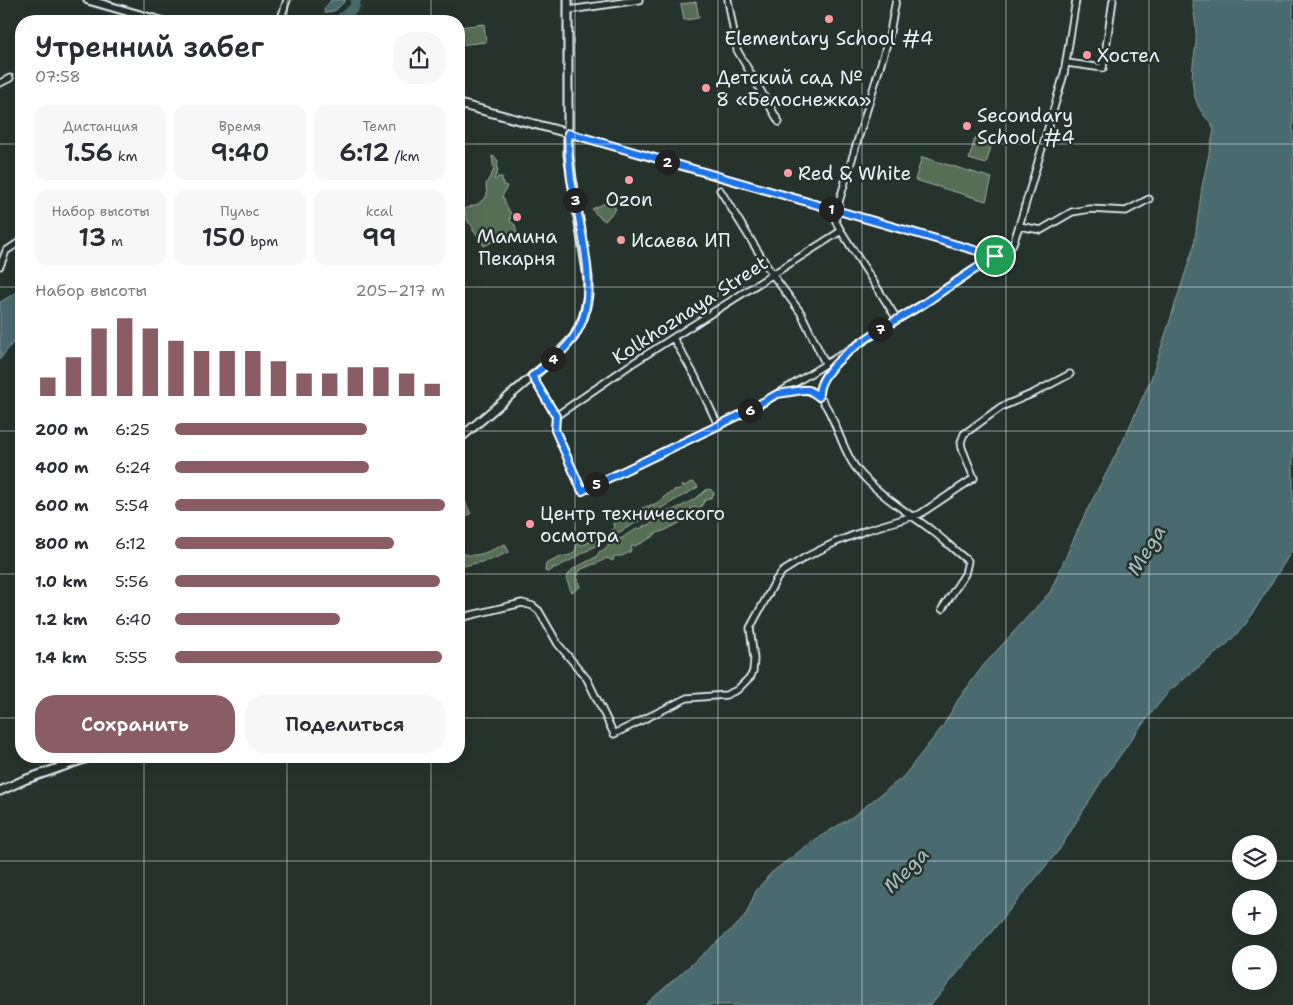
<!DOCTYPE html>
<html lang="ru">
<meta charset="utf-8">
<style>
body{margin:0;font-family:"Shantell Sans",sans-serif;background:#f7f7f7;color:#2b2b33;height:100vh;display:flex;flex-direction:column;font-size:19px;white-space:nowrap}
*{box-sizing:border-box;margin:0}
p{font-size:16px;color:#7c7c81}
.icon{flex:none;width:28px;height:28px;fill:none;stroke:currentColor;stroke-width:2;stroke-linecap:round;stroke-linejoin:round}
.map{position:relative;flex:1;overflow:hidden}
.drawer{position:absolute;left:15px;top:15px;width:450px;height:748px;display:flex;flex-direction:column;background:#fff;border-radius:20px;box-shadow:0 5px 20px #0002}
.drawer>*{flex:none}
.controls{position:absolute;left:1232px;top:835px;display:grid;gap:10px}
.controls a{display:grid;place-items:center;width:45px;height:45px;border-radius:50%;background:#fff;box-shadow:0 5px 20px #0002;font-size:25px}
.pin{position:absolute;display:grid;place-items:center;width:42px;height:42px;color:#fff;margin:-21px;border:2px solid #fff;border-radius:50%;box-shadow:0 1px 5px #0007}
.km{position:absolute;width:25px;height:25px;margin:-12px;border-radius:50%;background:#222;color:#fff;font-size:14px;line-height:25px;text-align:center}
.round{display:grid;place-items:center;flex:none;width:52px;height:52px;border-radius:20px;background:#f7f7f7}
.head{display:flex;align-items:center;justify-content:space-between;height:85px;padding:0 20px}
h1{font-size:28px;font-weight:600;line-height:38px}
.figures{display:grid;grid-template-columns:repeat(3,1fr);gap:8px;height:85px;padding:5px 20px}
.figures div{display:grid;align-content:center;border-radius:12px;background:#f7f7f7;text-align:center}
.figures b{font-size:25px;font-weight:600}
.figures small{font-size:14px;font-weight:400}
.figures p{font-size:14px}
.chart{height:140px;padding:10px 20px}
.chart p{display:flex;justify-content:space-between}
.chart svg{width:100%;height:90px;margin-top:5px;stroke:#8a5d65;stroke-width:6}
.button{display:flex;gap:10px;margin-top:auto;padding:10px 20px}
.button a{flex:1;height:58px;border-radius:20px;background:#8a5d65;color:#fff;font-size:20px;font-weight:600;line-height:58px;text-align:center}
.button a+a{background:#f7f7f7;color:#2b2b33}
ul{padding:0 20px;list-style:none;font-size:16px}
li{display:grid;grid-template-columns:80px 60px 1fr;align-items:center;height:38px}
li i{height:12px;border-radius:6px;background:#8a5d65}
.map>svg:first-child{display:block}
.green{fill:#576e53;stroke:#a0b0a6}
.water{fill:#486a6e;stroke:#88a0a5}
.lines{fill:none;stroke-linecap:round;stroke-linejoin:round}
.river{stroke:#486a6e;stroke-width:10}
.minor-casing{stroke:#e8f1f8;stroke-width:9}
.tertiary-casing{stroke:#e8f1f8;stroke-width:11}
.minor{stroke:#26332d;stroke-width:5.5}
.tertiary{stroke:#26332d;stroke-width:7}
.route-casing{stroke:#fff;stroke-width:10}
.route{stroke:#1a73e8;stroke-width:6}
.grid{fill:none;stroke:#e8f1f8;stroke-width:1;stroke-opacity:0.55}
.poi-dot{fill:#ff9aa2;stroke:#26332d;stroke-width:2}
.labels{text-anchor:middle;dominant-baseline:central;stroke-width:5;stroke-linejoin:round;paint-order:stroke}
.poi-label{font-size:19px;fill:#e8f1f8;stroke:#26332d;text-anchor:start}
.street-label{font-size:19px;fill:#e8f1f8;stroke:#26332d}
.water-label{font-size:20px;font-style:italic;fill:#a8bbc1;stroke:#26332d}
</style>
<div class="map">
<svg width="1293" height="1005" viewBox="0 0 1293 1005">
<rect width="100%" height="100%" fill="#26332d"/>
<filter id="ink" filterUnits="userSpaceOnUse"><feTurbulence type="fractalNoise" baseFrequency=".02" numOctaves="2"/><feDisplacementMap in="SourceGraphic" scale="10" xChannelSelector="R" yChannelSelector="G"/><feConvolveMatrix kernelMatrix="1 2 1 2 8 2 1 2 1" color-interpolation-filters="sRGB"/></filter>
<g filter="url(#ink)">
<path class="green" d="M696,2L699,18L684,20L681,4Z
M484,24L486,42L459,45V27Z
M975,138L992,143L986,164L969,159Z
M492,156L496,158L498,161L497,168L498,171L494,179L496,180L498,177H502L503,185L507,186L502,197L504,198L505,203L511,214L510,221L515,225L517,234L505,239H496L494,241L484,246C479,241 479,235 473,231V227L468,222L464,209L478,204L487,196L486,184L494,170Z
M922,157L992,178L986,201L915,180Z
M610,201L616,209L605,221L596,214L592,209Z
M691,482L695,483L698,487L571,560L555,568L553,567V569L548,572L545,571L546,564C550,562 554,560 558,558C568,554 576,558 577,543L583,545L589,542L607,537L611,530L614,528L613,523C617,519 623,520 626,514L657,503L669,493H672L674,490L680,489L683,485L685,486Z
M459,489L471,514L459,519Z
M710,489L714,493L712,497L704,501L701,507L691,508L688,512L687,519L666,530L654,534V536L635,546H632L630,552L622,556H614L613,561L607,558C597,564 590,565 580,570L577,578L580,587L572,592L571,591L566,578L573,569L596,557C601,550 597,552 605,550L607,546L614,544L617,539L623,538C626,533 633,533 636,529L642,528L643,526C653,525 662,515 668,511C677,510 700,497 706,490Z
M505,544L509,552L490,560L459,567V552C475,560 489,551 505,544Z"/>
<path class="water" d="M331,0H346L336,10L325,13L324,10Z
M1192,0H1293V549L1245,625L1227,644L1169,691L1138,730L1099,785L1059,850L931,1005H645L740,922L747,912L756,891L771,873L813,841L852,817L903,777L943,726L958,700L983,666L1050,592L1085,514L1123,441L1151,379L1194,246L1202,187L1214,130C1212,122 1207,120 1203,114C1199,108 1195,100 1194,93C1190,75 1194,60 1196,43C1197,28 1194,14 1192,0Z
M21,290V332L0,359V302Z"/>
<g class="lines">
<path class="river" d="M338,21L354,8L356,0"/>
<defs>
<path id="minor" d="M728,0L737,50L779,122
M896,0L889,37L835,215L836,222L841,231L897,319
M569,10L639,0
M280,21L287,0
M1067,63L1103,68L1113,0
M0,83L10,78
M568,133L995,256C1012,256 1014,240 1019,226L1064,74L1076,0
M720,190L772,274L801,313L825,363
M1019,226L1041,230L1072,212L1090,209L1126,211L1149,199
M0,266L6,251L21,241
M673,338L695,376L718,425
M532,376L556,416L555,429L582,491L740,415L761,404L915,309L995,256
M782,393C793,391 806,387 816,394C833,407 841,449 856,468C876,493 904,510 930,529C943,539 955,551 968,561L965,574L942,609
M819,397C817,379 836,363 848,352
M556,416L633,363L841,231
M459,618L522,603L533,606L539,611L558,644L587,679L614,734L687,698L726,695L737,690L751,676L753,671L754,659L750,628L776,580L782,572L804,558L836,542L867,530L920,514L974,478L962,448L961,442L964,434L1001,407L1034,393L1070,374"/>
<path id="tertiary" d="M88,0L161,21
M459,104L568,133
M459,439L554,358L574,337L584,316L588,295V278L568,154V0
M0,791L24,780L93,756"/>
</defs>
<use href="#minor" class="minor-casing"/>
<use href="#tertiary" class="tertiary-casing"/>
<use href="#minor" class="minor"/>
<use href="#tertiary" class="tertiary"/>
</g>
</g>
<g class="lines" filter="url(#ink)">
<defs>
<path id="route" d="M568,133L995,256C972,271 948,287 925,303C899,319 815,361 819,397L809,390H803L777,394L740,415L582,491L555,430L556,416L532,376C549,363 568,349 578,330C600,290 579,223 571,179C569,164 568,149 568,133Z"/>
</defs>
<use href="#route" class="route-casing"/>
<use href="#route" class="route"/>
</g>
<path class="grid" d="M144,0V21M287,0V21M431,0V21M575,0V1005M718,0V1005M862,0V1005M1006,0V1005M1149,0V1005M0,144H21M459,144H1293M0,287H21M459,287H1293M0,431H21M459,431H1293M0,574H21M459,574H1293M0,718H21M459,718H1293M144,756V1005M287,756V1005M431,756V1005M0,861H1241M1269,861H1293"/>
<g class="poi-dot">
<circle cx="829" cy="19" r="5"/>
<circle cx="1087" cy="55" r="5"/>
<circle cx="706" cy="88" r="5"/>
<circle cx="967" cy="126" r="5"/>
<circle cx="788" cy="173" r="5"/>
<circle cx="629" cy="180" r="5"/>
<circle cx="517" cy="217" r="5"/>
<circle cx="621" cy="240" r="5"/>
<circle cx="530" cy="524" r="5"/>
</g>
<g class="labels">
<g class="poi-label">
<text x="829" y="38" text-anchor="middle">Elementary School #4</text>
<text x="1097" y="55">Хостел</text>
<text x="716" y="77">Детский сад №<tspan x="716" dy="22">8 «Белоснежка»</tspan></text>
<text x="977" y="115">Secondary<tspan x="977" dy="22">School #4</tspan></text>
<text x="798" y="173">Red &amp; White</text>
<text x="629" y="199" text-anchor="middle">Ozon</text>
<text x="517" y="236" text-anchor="middle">Мамина<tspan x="517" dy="22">Пекарня</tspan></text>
<text x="631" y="240">Исаева ИП</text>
<text x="540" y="513">Центр технического<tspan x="540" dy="22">осмотра</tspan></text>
</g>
<g class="street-label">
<text transform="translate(690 310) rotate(-33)">Kolkhoznaya Street</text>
</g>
<g class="water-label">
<text transform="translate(1146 550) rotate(-58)">Mega</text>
<text transform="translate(906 870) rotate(-45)">Mega</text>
</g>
</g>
</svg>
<div class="controls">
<a><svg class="icon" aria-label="layers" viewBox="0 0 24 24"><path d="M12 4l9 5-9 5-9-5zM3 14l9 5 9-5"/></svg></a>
<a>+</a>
<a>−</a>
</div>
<div class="pin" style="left:995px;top:256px;background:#1e9e55"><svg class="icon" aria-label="arrive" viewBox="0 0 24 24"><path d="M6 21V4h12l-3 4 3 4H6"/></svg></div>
<b class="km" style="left:831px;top:209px">1</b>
<b class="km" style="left:667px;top:162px">2</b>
<b class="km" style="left:575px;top:200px">3</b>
<b class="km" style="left:553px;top:359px">4</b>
<b class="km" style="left:596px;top:484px">5</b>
<b class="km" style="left:750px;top:410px">6</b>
<b class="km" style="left:880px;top:329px">7</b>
<section class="drawer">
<div class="head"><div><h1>Утренний забег</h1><p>07:58</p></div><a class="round"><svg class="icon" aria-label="share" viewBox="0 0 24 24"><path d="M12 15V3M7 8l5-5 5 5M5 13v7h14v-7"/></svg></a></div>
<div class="figures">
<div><p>Дистанция</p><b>1.56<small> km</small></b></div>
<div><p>Время</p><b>9:40</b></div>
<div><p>Темп</p><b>6:12<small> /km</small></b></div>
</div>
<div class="figures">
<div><p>Набор высоты</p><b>13<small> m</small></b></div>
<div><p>Пульс</p><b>150<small> bpm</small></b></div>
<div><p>kcal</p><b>99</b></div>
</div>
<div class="chart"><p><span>Набор высоты</span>205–217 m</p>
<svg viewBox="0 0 160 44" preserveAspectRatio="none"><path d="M5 44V35M15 44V25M25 44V11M35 44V6M45 44V11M55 44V17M65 44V22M75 44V22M85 44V22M95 44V27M105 44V33M115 44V33M125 44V30M135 44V30M145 44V33M155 44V38"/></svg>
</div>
<ul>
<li><b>200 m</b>6:25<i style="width:71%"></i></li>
<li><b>400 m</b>6:24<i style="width:72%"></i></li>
<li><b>600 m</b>5:54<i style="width:100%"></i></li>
<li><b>800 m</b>6:12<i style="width:81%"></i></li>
<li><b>1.0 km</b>5:56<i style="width:98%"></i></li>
<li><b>1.2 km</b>6:40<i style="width:61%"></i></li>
<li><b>1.4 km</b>5:55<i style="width:99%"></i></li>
</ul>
<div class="button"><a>Сохранить</a><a>Поделиться</a></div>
</section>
</div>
